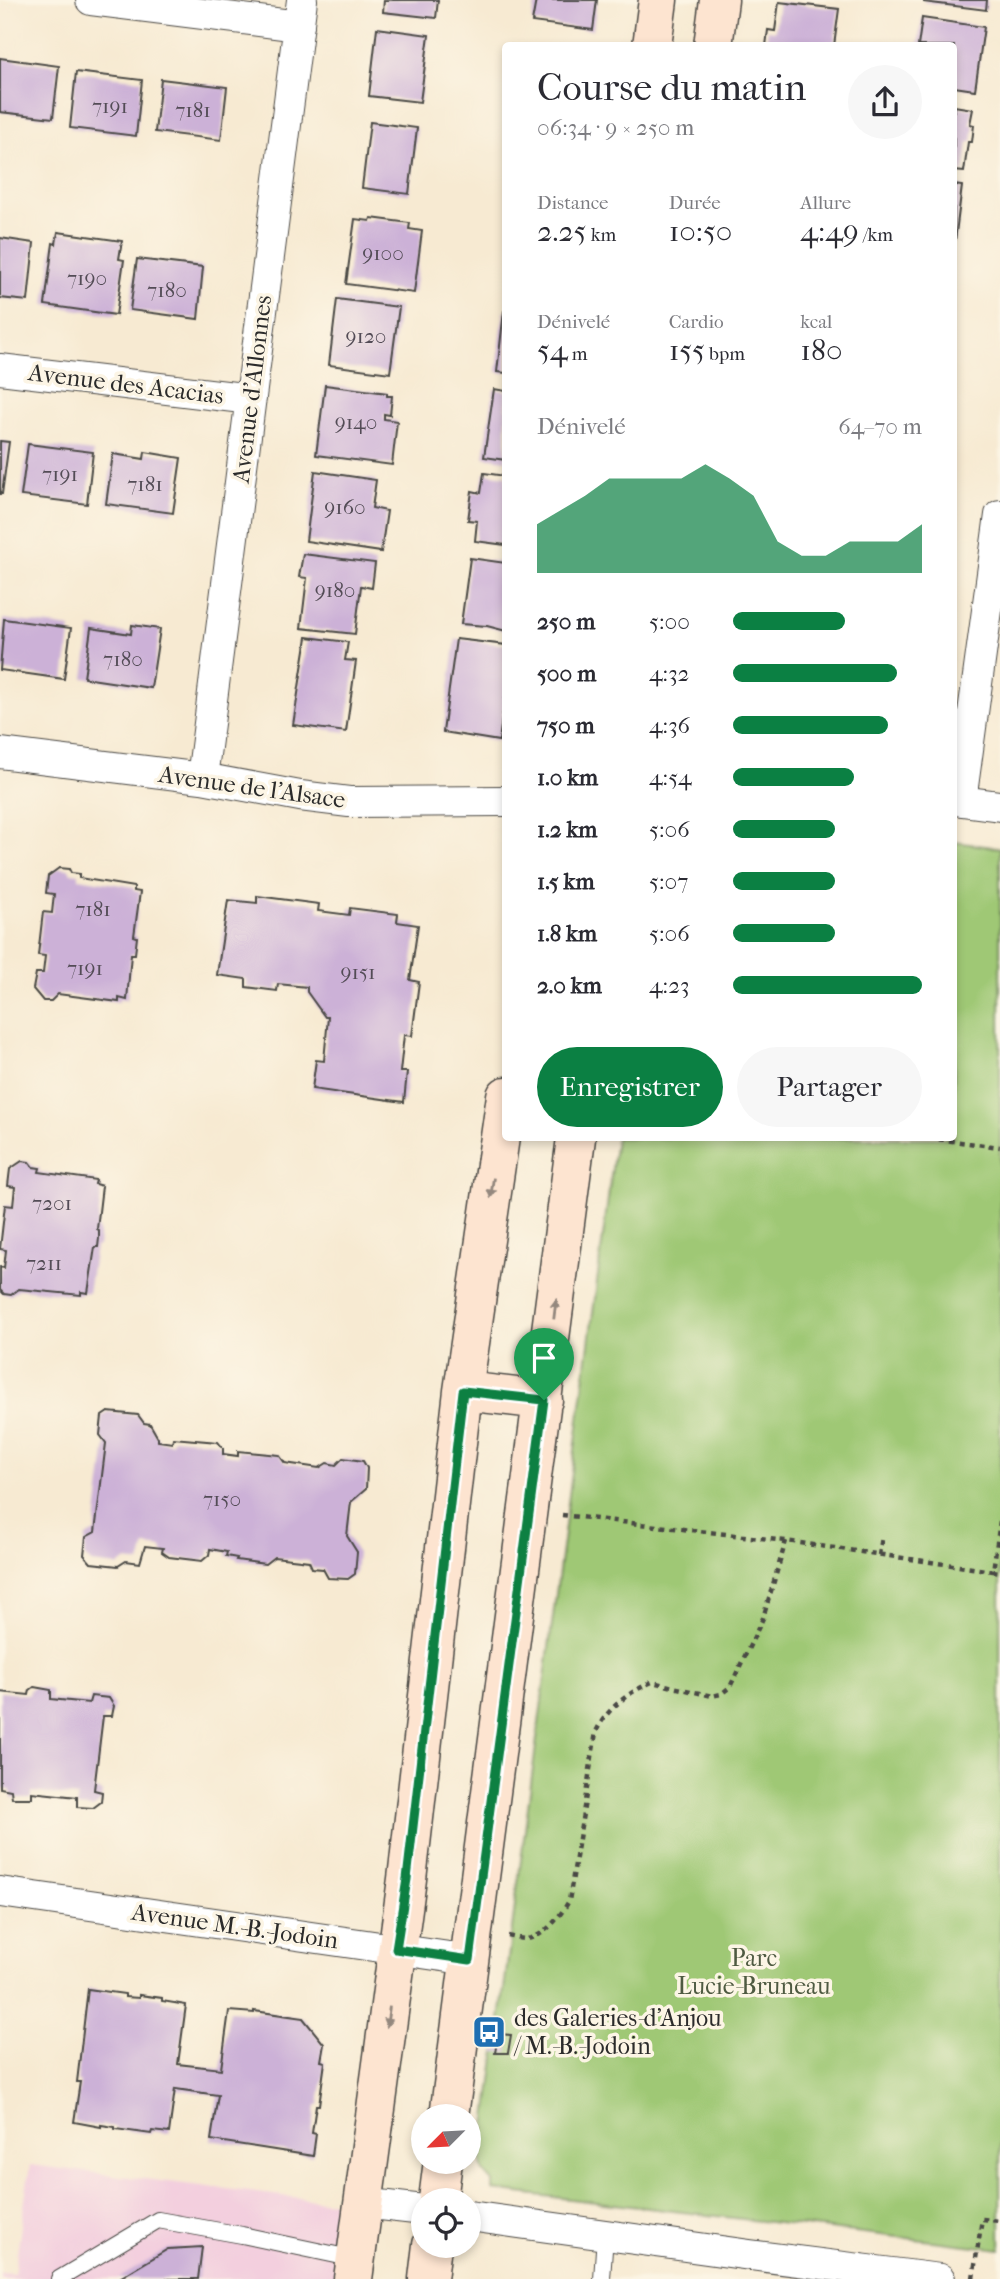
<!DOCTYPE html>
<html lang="fr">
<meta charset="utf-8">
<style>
body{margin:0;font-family:"IM FELL French Canon",serif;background:#f7f7f7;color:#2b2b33;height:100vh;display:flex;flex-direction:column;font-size:26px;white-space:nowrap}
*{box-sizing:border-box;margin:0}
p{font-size:23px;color:#7c7c81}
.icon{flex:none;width:38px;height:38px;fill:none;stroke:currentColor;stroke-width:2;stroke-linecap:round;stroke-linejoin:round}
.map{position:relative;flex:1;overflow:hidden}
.details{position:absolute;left:502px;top:42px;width:455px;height:1099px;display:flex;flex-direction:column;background:#fff;border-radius:7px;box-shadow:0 4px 10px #0003}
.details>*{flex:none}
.needle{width:46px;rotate:246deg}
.controls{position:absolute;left:411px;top:2104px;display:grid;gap:14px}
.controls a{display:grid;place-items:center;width:70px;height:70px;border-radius:50%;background:#fff;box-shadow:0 4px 10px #0003;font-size:35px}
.pin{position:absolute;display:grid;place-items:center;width:60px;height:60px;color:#fff;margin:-72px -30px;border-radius:50% 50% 50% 0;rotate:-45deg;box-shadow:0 0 7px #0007}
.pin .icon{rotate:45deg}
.round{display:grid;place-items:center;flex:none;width:74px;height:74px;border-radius:37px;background:#f7f7f7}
.overview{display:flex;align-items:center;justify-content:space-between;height:119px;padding:0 35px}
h1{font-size:38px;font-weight:600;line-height:52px}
.stats{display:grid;grid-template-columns:repeat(3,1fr);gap:10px;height:119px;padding:7px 35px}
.stats div{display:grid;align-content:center}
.stats b{font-size:30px;font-weight:600}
.stats small{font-size:19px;font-weight:400}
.stats p{font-size:19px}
.chart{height:196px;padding:14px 35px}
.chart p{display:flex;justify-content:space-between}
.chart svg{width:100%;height:126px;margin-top:7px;fill:#0b8043;opacity:.7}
.primary-button{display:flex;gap:14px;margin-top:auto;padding:14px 35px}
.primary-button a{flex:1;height:80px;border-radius:42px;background:#0b8043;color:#fff;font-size:28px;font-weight:600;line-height:80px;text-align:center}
.primary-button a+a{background:#f7f7f7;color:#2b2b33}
ul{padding:0 35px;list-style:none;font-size:23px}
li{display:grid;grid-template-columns:112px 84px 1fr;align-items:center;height:52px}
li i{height:18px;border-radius:9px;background:#0b8043}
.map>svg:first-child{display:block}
.built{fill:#f3cfde}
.green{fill:#9fc874;stroke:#657a50;stroke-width:2}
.building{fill:#ccb1d7}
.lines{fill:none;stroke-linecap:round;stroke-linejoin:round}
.lane-casing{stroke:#4a4844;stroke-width:18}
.street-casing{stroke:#4a4844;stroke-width:32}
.secondary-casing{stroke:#4a4844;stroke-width:41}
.path{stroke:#4a4844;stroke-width:4.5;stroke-dasharray:5 5;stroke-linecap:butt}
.lane{stroke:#fff;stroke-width:16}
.street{stroke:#fff;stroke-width:30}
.secondary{stroke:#fde4d0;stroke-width:38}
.oneway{fill:#94887e}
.route-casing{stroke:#fff;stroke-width:14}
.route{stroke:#0b8043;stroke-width:9}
.labels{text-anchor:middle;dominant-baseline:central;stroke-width:7;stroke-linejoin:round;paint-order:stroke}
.number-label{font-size:21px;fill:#534c56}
.street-label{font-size:24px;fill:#2b2b2b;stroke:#fcf5e5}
.park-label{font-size:24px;fill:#4e5a41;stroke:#fcf5e5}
.poi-label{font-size:24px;fill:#2b2b2b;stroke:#fcf5e5;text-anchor:start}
</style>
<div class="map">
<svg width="1000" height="2279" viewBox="0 0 1000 2279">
<rect width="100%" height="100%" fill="#fcf5e5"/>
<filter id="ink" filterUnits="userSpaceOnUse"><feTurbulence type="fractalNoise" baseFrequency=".0143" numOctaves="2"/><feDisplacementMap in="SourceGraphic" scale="14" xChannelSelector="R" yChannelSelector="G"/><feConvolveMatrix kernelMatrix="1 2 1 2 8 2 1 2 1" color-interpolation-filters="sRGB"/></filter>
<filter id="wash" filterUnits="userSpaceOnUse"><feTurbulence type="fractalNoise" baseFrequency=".00686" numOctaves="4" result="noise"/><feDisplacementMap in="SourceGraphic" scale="28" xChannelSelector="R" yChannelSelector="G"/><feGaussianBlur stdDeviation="1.57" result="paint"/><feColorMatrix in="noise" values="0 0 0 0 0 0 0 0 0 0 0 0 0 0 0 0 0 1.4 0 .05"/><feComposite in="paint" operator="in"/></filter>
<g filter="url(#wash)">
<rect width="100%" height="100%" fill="#f7ead2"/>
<path class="built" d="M30,2165L323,2201L362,2203L353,2279H0V2273L14,2274Z"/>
<path class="green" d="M954,842L1000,848V2249L493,2190V2182L483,2171L481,2164L616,1138H954Z"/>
<g id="blocks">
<path class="building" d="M384,0H438L436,18L383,12Z
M536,0H597L593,30L532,22Z
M924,0H987L986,10L924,2Z
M779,2L839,9L834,46H766L768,30L775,31Z
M922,18L984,27L975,90L954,87V46H918Z
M377,28L429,35L420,102L369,96Z
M0,58L59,66L53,118L0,112Z
M76,72L142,80L136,136L70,128Z
M161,79L227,87L221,140L155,132Z
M954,106L973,109L970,124L974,125L972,142H968L964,172L954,171Z
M370,122L417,128L409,194L362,188Z
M954,185L962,186L955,241H954Z
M371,218L410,223L409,229L422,231L414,293L346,284L355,219L370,221Z
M58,232L122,241L119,259L124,260L116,315L45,305L53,243L56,244Z
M0,238L34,243L28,301L0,298Z
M137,259L203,267L198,319L130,310Z
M337,299L399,307L390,373L329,365Z
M504,311H506V373L497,372Z
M325,385L387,393V396H392L390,415L384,414V419L397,421L392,465L316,455Z
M494,389L506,391V460L484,457Z
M0,441L9,442L2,494H0Z
M28,444L93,452L87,504L21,496Z
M145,452L181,458L173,513L106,504L113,454L144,459Z
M315,471L376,480L372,508L387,511L381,552L306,541Z
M484,473L506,476V545L475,541L477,521L468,520L472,491L481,493Z
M303,554L375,563L372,588L361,586L355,634L301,628L307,578L299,577Z
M470,558L506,563V631L487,626L461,624Z
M4,619L71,628L64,679L0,670Z
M132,625L160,629L151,688L84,678L91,628L131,634Z
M307,637L348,642L345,660L356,661L346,732L293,725Z
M456,639L506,645V690L499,741L443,732Z
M59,868L69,869L71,873L79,874V878L134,887V891L140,892L134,936L137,937L135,954H131L127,1000L119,998V1002L58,994L51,1001H43L33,989L36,973H43L45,956L38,955L43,912L52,913L54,894L46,893L48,876Z
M257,896L319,904L318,911L349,915L350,908L398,914L397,922L418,925L410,980L419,982L412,1036L404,1035L400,1072H407L404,1102L312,1089L316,1060L324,1061L328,1017H325L307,992V987L278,984L277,991L246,987V979L217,975L228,900L257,903Z
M22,1161L29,1162L33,1167L40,1168L39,1172L96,1180L95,1184L102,1186L97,1229L99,1230V1238L98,1247H95L88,1293L81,1292V1295L19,1289L11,1295L4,1294L0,1290V1267L4,1268L6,1250L0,1249L5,1205L13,1206L15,1187L8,1186L10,1169Z
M108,1412L138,1415L144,1423L150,1424L158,1438V1441L172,1443L173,1438L218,1442L223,1448V1454L238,1456V1451L279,1455L285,1463L319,1468L327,1463L336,1465L343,1458L363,1461L367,1468L366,1489L351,1502L347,1536L357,1552L355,1574L348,1579L328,1578L323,1569L312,1568L309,1561L274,1557L265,1564L236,1560L237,1558L226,1556L227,1552L210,1549L209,1555L202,1561L169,1557L162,1552L163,1548L145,1546L140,1563L126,1561L118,1566L91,1563L84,1555L86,1537L95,1532L106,1443L100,1435L102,1416Z
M34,1687L51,1690V1699L89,1703L91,1696L109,1698L114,1706L112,1716H103L94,1790L102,1792L101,1802L93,1808L77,1807V1797L32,1792V1798H12L11,1790L0,1788V1692L29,1695L30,1690Z
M88,1989L125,1994V1997L139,1998V1995L162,1998V2001L186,2005L178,2064L221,2069L229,2011L254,2013V2011L303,2018L324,2044L321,2061L325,2062L319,2105H316L312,2133L316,2134L313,2156L211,2140L218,2095L175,2089L169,2133L152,2131L151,2134L115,2129V2127L101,2125V2127L74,2122L80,2082H77Z
M498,2034L511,2035L508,2053H495Z
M202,2247L198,2279H118L168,2249Z"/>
</g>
</g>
<g filter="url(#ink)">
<use href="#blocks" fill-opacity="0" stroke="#4a4844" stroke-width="2"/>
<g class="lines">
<defs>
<path id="lane" d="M59,2279L158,2220L242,2235L355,2259
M602,2279L605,2235"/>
<path id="street" d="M91,0L299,26
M0,369L251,399
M0,753L202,778L300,796L349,802L506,801
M202,778L302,0
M954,800L1000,806
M961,801L1000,515
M0,1892L470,1960
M362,2203L424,2210
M469,2216L750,2255L940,2279"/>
<path id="secondary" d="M652,46L658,0
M713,46L719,0
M463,1391L543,1400
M449,2116L576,1138
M438,2200L443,2161
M353,2279L407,1879L463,1391L506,1096
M428,2279L432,2245"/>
</defs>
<use href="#lane" class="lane-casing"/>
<use href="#street" class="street-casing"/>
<use href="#secondary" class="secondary-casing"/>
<path class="path" d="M929,1138L1000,1147
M562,1515L786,1541L993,1571
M1000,1521L993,1571L1000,1572
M879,1555L882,1537
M508,1936C514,1937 521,1939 526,1939C545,1937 560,1916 569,1901L596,1732C606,1709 629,1692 652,1682L712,1696L721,1694L730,1687L763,1618L786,1541
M973,2278L982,2219L1000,2221"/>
<use href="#lane" class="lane"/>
<use href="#street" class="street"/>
<use href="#secondary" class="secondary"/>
</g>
<defs><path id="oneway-solid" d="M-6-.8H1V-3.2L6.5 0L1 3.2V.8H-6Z" transform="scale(1.75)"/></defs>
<g class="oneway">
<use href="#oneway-solid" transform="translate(492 1188) rotate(98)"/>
<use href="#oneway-solid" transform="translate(555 1309) rotate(-83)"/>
<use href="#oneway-solid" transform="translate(388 2017) rotate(98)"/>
</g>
</g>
<g class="lines" filter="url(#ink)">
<defs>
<path id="route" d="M463,1391L544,1400L470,1960L396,1949L407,1879Z"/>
</defs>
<use href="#route" class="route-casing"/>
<use href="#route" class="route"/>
</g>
<defs>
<symbol id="bus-square" viewBox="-11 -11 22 22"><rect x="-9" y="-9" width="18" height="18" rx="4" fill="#1f6fb2" stroke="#fcf5e5"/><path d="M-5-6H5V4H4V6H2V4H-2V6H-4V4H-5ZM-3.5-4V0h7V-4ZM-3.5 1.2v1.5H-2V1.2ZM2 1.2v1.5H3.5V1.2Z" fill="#fff"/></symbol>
</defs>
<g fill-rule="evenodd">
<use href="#bus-square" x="470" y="2013" width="38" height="38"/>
</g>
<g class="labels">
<g class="number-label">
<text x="110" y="106">7191</text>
<text x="193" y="110">7181</text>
<text x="383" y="253">9100</text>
<text x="87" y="278">7190</text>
<text x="167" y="290">7180</text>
<text x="366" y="336">9120</text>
<text x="356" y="422">9140</text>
<text x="60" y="474">7191</text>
<text x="145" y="484">7181</text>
<text x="345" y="507">9160</text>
<text x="335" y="590">9180</text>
<text x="123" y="659">7180</text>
<text x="93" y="909">7181</text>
<text x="85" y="968">7191</text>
<text x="358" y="972">9151</text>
<text x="52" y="1203">7201</text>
<text x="44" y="1263">7211</text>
<text x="222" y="1499">7150</text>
</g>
<g class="street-label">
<text transform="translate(126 384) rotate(7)">Avenue des Acacias</text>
<text transform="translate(252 389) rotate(-83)">Avenue d'Allonnes</text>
<text transform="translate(252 787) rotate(8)">Avenue de l'Alsace</text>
<text transform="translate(235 1926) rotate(8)">Avenue M.-B.-Jodoin</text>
</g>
<g class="park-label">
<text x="754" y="1958">Parc<tspan x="754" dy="28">Lucie-Bruneau</tspan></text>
</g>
<g class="poi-label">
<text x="514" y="2018">des Galeries-d'Anjou<tspan x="514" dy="28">/ M.-B.-Jodoin</tspan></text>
</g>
</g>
</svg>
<div class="controls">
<a><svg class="needle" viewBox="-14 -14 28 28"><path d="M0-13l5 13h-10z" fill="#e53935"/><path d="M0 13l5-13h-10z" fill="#7c7c81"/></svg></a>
<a><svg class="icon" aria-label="locate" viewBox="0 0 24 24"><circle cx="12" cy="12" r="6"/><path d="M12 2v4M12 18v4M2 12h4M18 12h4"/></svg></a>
</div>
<div class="pin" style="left:544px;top:1400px;background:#1e9e55"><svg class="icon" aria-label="arrive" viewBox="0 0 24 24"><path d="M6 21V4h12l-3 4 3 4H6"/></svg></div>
<section class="details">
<div class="overview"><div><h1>Course du matin</h1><p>06:34 · 9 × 250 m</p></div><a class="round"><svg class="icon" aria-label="share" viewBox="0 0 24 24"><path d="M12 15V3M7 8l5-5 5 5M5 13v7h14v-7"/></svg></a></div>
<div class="stats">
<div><p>Distance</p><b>2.25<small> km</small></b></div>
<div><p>Durée</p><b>10:50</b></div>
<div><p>Allure</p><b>4:49<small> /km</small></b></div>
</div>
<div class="stats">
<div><p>Dénivelé</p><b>54<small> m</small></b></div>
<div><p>Cardio</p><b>155<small> bpm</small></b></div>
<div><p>kcal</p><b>180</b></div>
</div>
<div class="chart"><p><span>Dénivelé</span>64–70 m</p>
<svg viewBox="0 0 160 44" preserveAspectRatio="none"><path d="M0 44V27L10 22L20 17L30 11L40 11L50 11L60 11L70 6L80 11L90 17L100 33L110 38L120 38L130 33L140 33L150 33L160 27V44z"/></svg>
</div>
<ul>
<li><b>250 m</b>5:00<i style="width:59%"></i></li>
<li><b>500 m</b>4:32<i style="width:87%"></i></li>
<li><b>750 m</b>4:36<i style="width:82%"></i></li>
<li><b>1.0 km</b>4:54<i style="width:64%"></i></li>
<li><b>1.2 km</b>5:06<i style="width:54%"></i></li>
<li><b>1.5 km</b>5:07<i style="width:54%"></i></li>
<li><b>1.8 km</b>5:06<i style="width:54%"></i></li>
<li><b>2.0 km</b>4:23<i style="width:100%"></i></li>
</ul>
<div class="primary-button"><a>Enregistrer</a><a>Partager</a></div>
</section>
</div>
